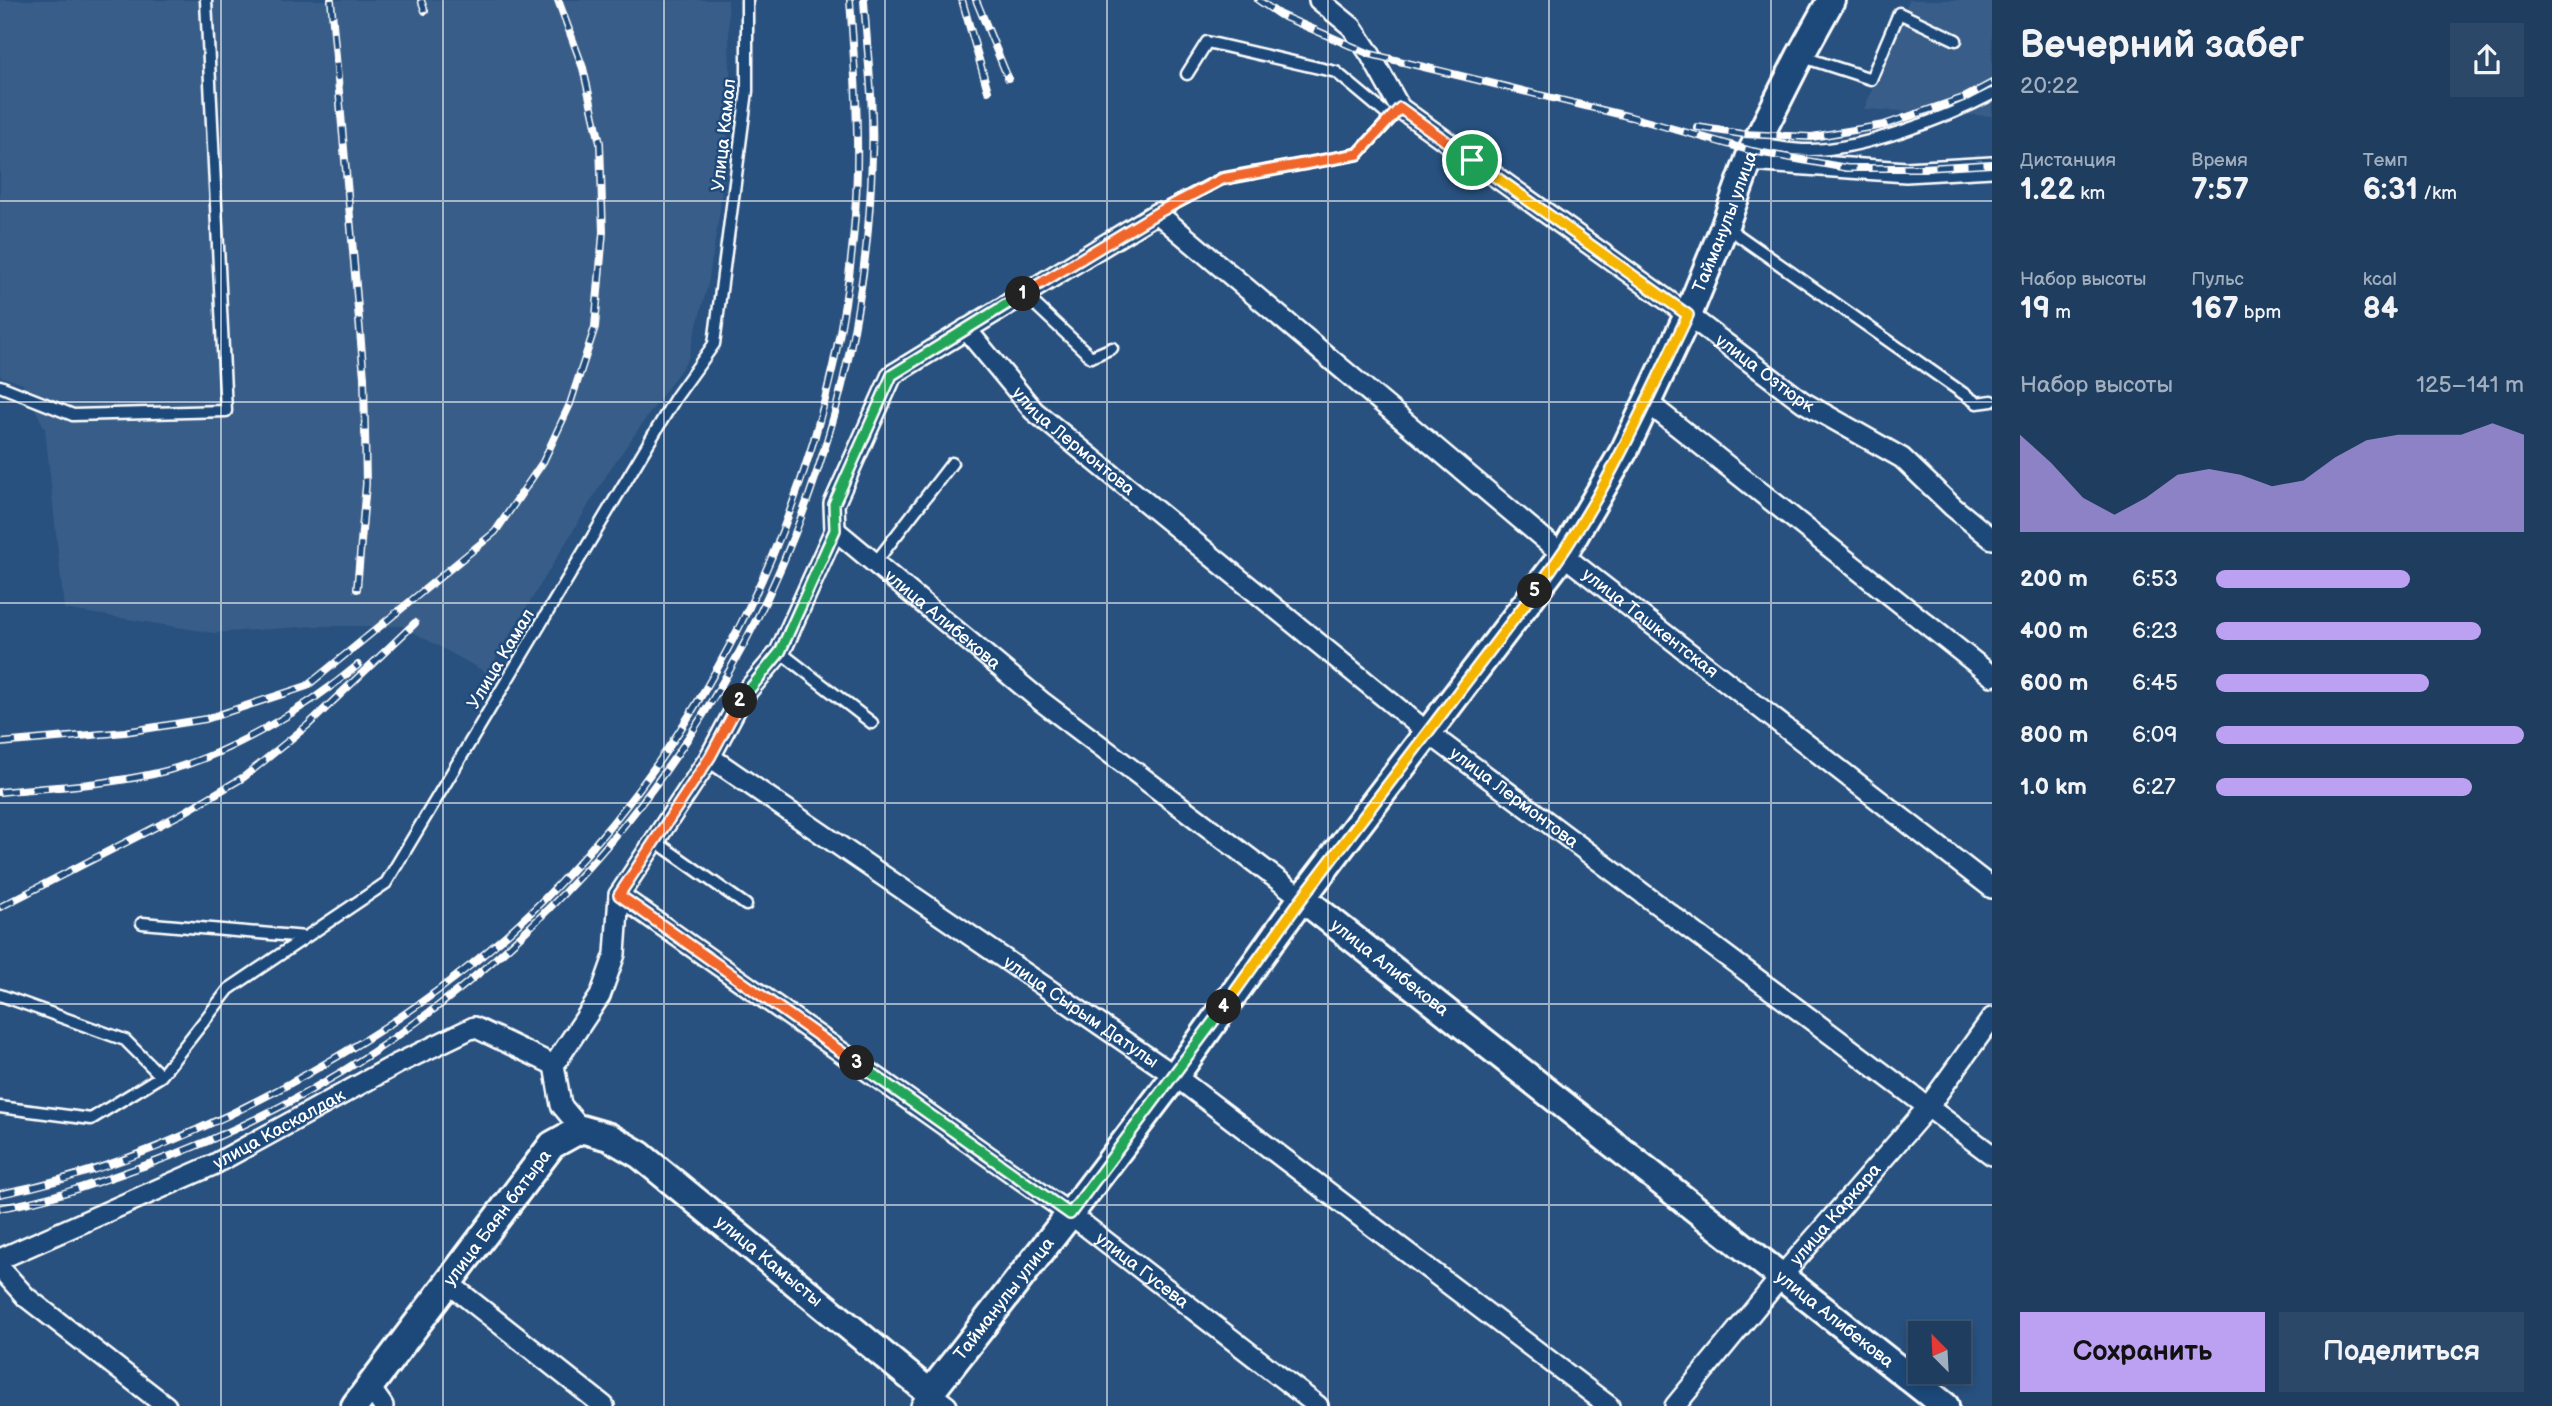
<!DOCTYPE html>
<html lang="ru">
<meta charset="utf-8">
<style>
body{margin:0;font-family:"Balsamiq Sans",sans-serif;background:#2b4868;color:#f1f3f6;height:100vh;display:flex;flex-direction:column;font-size:26px;white-space:nowrap}
*{box-sizing:border-box;margin:0}
p{font-size:23px;color:#a1aebd}
.icon{flex:none;width:38px;height:38px;fill:none;stroke:currentColor;stroke-width:2;stroke-linecap:round;stroke-linejoin:round}
.map{position:relative;flex:1;overflow:hidden}
.details{display:flex;flex-direction:column;background:#1e3d5f;width:560px}
.details>*{flex:none}
.needle{width:46px;rotate:336deg}
.buttons{position:absolute;left:1908px;top:1321px;display:grid;gap:14px}
.buttons a{display:grid;place-items:center;width:63px;height:63px;border-radius:0px;background:#1e3d5f;box-shadow:0 4px 10px #0003,0 0 0 2px #3c5674;font-size:35px}
.pin{position:absolute;display:grid;place-items:center;width:60px;height:60px;color:#fff;margin:-30px;border:4px solid #fff;border-radius:50%;box-shadow:0 2px 7px #0007}
.km{position:absolute;width:35px;height:35px;margin:-18px;border-radius:50%;background:#222;color:#fff;font-size:19px;line-height:35px;text-align:center}
.round{display:grid;place-items:center;flex:none;width:74px;height:74px;border-radius:0px;background:#2b4868}
.headline{display:flex;align-items:center;justify-content:space-between;height:119px;padding:0 28px}
h1{font-size:38px;font-weight:700;line-height:52px}
.stats{display:grid;grid-template-columns:repeat(3,1fr);gap:10px;height:119px;padding:7px 28px}
.stats div{display:grid;align-content:center}
.stats b{font-size:30px;font-weight:700}
.stats small{font-size:19px;font-weight:400}
.stats p{font-size:19px}
.chart{height:196px;padding:14px 28px}
.chart p{display:flex;justify-content:space-between}
.chart svg{width:100%;height:126px;margin-top:7px;fill:#bca0f2;opacity:.7}
.action{display:flex;gap:14px;margin-top:auto;padding:14px 28px}
.action a{flex:1;height:80px;border-radius:0px;background:#bca0f2;color:#111;font-size:28px;font-weight:700;line-height:80px;text-align:center}
.action a+a{background:#2b4868;color:#f1f3f6}
ul{padding:0 28px;list-style:none;font-size:23px}
li{display:grid;grid-template-columns:112px 84px 1fr;align-items:center;height:52px}
li i{height:18px;border-radius:9px;background:#bca0f2}
main{display:flex;flex:1;min-height:0}
.map>svg:first-child{display:block}
.built{fill:#375d88}
.lines{fill:none;stroke-linecap:round;stroke-linejoin:round}
.lane-casing{stroke:#fff;stroke-width:15}
.street-casing{stroke:#fff;stroke-width:24}
.secondary-casing{stroke:#fff;stroke-width:32}
.lane{stroke:#1f4a7a;stroke-width:10}
.street{stroke:#1f4a7a;stroke-width:19}
.secondary{stroke:#1f4a7a;stroke-width:26}
.rail-casing{stroke:#fff;stroke-width:8}
.rail{stroke:#1f4a7a;stroke-width:5;stroke-dasharray:16;stroke-linecap:butt}
.split-1-casing{stroke:#fff;stroke-width:14}
.split-2-casing{stroke:#fff;stroke-width:14}
.split-3-casing{stroke:#fff;stroke-width:14}
.split-4-casing{stroke:#fff;stroke-width:14}
.split-5-casing{stroke:#fff;stroke-width:14}
.split-6-casing{stroke:#fff;stroke-width:14}
.split-1{stroke:#f0652b;stroke-width:9}
.split-2{stroke:#22a559;stroke-width:9}
.split-3{stroke:#f0652b;stroke-width:9}
.split-4{stroke:#22a559;stroke-width:9}
.split-5{stroke:#f5b400;stroke-width:9}
.split-6{stroke:#f5b400;stroke-width:9}
.grid{fill:none;stroke:#fff;stroke-width:2;stroke-opacity:0.55}
.labels{text-anchor:middle;dominant-baseline:central;stroke-width:5;stroke-linejoin:round;paint-order:stroke}
.street-label{font-size:18px;fill:#fff;stroke:#1f4a7a}
</style>
<main>
<div class="map">
<svg width="1992" height="1406" viewBox="0 0 1992 1406">
<rect width="100%" height="100%" fill="#28517f"/>
<filter id="ink" filterUnits="userSpaceOnUse"><feTurbulence type="fractalNoise" baseFrequency=".0143" numOctaves="2"/><feDisplacementMap in="SourceGraphic" scale="14" xChannelSelector="R" yChannelSelector="G"/><feConvolveMatrix kernelMatrix="1 2 1 2 8 2 1 2 1" color-interpolation-filters="sRGB"/></filter>
<g filter="url(#ink)">
<path class="built" d="M0,0H728L731,99L720,210L708,284L688,359L611,468L487,673L402,626H315L214,633L64,609L45,429L23,384L0,376Z
M1909,0H1992V116L1864,109Z"/>
<g class="lines">
<defs>
<path id="lane" d="M1800,56L1871,79L1899,13L1956,40
M1187,74L1207,42L1336,72L1391,118
M1759,145C1775,146 1792,150 1808,150C1859,151 1946,118 1992,94
M1157,213L1221,179L1358,154L1400,108
M1725,226L1977,403L1992,401
M1024,294L1091,357L1112,348
M0,386L73,415L226,411L206,0
M875,563L952,463
M780,652L872,723
M655,841L746,905
M142,923L306,937
M0,995L125,1040L161,1076
M0,1107L91,1119L161,1076L229,989L386,883L676,397L714,344L747,91V0"/>
<g id="street">
<path id="s1" d="M1319,0L1352,27L1370,54L1400,108L1688,315L1803,402L1902,458L1953,507L1992,539"/>
<path d="M1749,161L1906,172L1992,167"/>
<path id="s2" d="M966,329L1034,411L1427,732L1992,1155"/>
<path d="M1647,402L1992,676"/>
<path id="s3" d="M835,530L1041,701L1302,898"/>
<path id="s4" d="M710,757L1175,1076L1609,1406"/>
<path id="s5" d="M619,895L1070,1214L1318,1406"/>
<path id="s6" d="M581,1129L561,1105L554,1065L600,996L615,954L619,895L710,757L742,697L780,652L835,530L834,504L892,375L1157,213L1563,555L1992,888"/>
<path id="s7" d="M0,1259L213,1165L397,1064L474,1027L554,1065"/>
<path d="M0,1268L26,1297L166,1406"/>
<path d="M447,1282L604,1406"/>
<path d="M369,1386L383,1406"/>
<path d="M921,1406L930,1393L947,1406"/>
<path id="s8" d="M1675,1406L1780,1278L1928,1107L1992,1018"/>
</g>
<g id="secondary">
<path id="s9" d="M1302,898L1945,1406"/>
<path id="s10" d="M355,1406L552,1145L581,1129L609,1137L640,1155L930,1393L1070,1214L1175,1076L1302,898L1563,555L1625,449L1688,315L1725,225L1752,151L1800,56L1831,0"/>
</g>
</defs>
<use href="#lane" class="lane-casing"/>
<use href="#street" class="street-casing"/>
<use href="#secondary" class="secondary-casing"/>
<use href="#lane" class="lane"/>
<use href="#street" class="street"/>
<use href="#secondary" class="secondary"/>
<defs>
<path id="rail" d="M331,0L364,377L366,484L357,589
M421,0L425,11
M962,0L988,91
M976,0L1008,78
M1258,0L1280,15L1370,54L1631,117L1752,151L1847,168H1923L1992,164
M1697,127L1742,134L1812,137L1884,125L1966,97L1992,83
M0,743L125,732L206,719L307,686L495,532L543,462L570,404L595,327L603,232L600,143L583,68L558,0
M0,792C51,787 103,785 153,774C220,760 306,709 358,665
M0,907L181,814L244,777L308,725L415,623
M0,1194C109,1173 211,1128 307,1074C399,1023 486,961 558,885C737,698 852,429 857,170C858,113 854,56 850,0
M0,1208C51,1200 101,1181 149,1164C465,1051 715,788 818,469C851,369 870,261 872,155C874,104 867,51 864,0"/>
</defs>
<use href="#rail" class="rail-casing"/>
<use href="#rail" class="rail"/>
</g>
</g>
<g class="lines" filter="url(#ink)">
<defs>
<path id="split-1" d="M1023,294L1157,213L1222,179L1358,154L1400,108L1472,160"/>
<path id="split-2" d="M740,701L780,652L835,530L834,504L892,375L1023,294"/>
<path id="split-3" d="M740,701L710,757L619,895L857,1063"/>
<path id="split-4" d="M857,1063L1070,1214L1224,1007"/>
<path id="split-5" d="M1224,1007L1302,898L1535,591"/>
<path id="split-6" d="M1472,160L1688,315C1642,410 1600,507 1535,591"/>
</defs>
<use href="#split-1" class="split-1-casing"/>
<use href="#split-2" class="split-2-casing"/>
<use href="#split-3" class="split-3-casing"/>
<use href="#split-4" class="split-4-casing"/>
<use href="#split-5" class="split-5-casing"/>
<use href="#split-6" class="split-6-casing"/>
<use href="#split-1" class="split-1"/>
<use href="#split-2" class="split-2"/>
<use href="#split-3" class="split-3"/>
<use href="#split-4" class="split-4"/>
<use href="#split-5" class="split-5"/>
<use href="#split-6" class="split-6"/>
</g>
<path class="grid" d="M221,0V1406M443,0V1406M664,0V1406M885,0V1406M1107,0V1406M1328,0V1406M1549,0V1406M1771,0V1406M0,201H1992M0,402H1992M0,603H1992M0,803H1992M0,1004H1992M0,1205H1992"/>
<g class="labels">
<g class="street-label">
<text transform="translate(724 135) rotate(-84)">Улица Камал</text>
<text stroke="none"><textPath href="#s10" startOffset="2222">Тайманулы улица</textPath></text>
<text stroke="none"><textPath href="#s1" startOffset="588">улица Озтюрк</textPath></text>
<text stroke="none"><textPath href="#s2" startOffset="156">улица Лермонтова</textPath></text>
<text stroke="none"><textPath href="#s3" startOffset="140">улица Алибекова</textPath></text>
<text stroke="none"><textPath href="#s6" startOffset="1804">улица Ташкентская</textPath></text>
<text transform="translate(501 659) rotate(-59)">Улица Камал</text>
<text stroke="none"><textPath href="#s2" startOffset="723">улица Лермонтова</textPath></text>
<text stroke="none"><textPath href="#s9" startOffset="112">улица Алибекова</textPath></text>
<text stroke="none"><textPath href="#s4" startOffset="450">улица Сырым Датулы</textPath></text>
<text stroke="none"><textPath href="#s7" startOffset="308">улица Каскалдак</textPath></text>
<text stroke="none"><textPath href="#s8" startOffset="250">улица Каркара</textPath></text>
<text stroke="none"><textPath href="#s10" startOffset="236">улица Баян батыра</textPath></text>
<text stroke="none"><textPath href="#s10" startOffset="592">улица Камысты</textPath></text>
<text stroke="none"><textPath href="#s5" startOffset="644">улица Гусева</textPath></text>
<text stroke="none"><textPath href="#s10" startOffset="920">Тайманулы улица</textPath></text>
<text stroke="none"><textPath href="#s9" startOffset="679">улица Алибекова</textPath></text>
</g>
</g>
</svg>
<div class="buttons">
<a><svg class="needle" viewBox="-14 -14 28 28"><path d="M0-13l5 13h-10z" fill="#e53935"/><path d="M0 13l5-13h-10z" fill="#a1aebd"/></svg></a>
</div>
<div class="pin" style="left:1472px;top:160px;background:#1e9e55"><svg class="icon" aria-label="arrive" viewBox="0 0 24 24"><path d="M6 21V4h12l-3 4 3 4H6"/></svg></div>
<b class="km" style="left:1023px;top:294px">1</b>
<b class="km" style="left:740px;top:701px">2</b>
<b class="km" style="left:857px;top:1063px">3</b>
<b class="km" style="left:1224px;top:1007px">4</b>
<b class="km" style="left:1535px;top:591px">5</b>
</div>
<section class="details">
<div class="headline"><div><h1>Вечерний забег</h1><p>20:22</p></div><a class="round"><svg class="icon" aria-label="share" viewBox="0 0 24 24"><path d="M12 15V3M7 8l5-5 5 5M5 13v7h14v-7"/></svg></a></div>
<div class="stats">
<div><p>Дистанция</p><b>1.22<small> km</small></b></div>
<div><p>Время</p><b>7:57</b></div>
<div><p>Темп</p><b>6:31<small> /km</small></b></div>
</div>
<div class="stats">
<div><p>Набор высоты</p><b>19<small> m</small></b></div>
<div><p>Пульс</p><b>167<small> bpm</small></b></div>
<div><p>kcal</p><b>84</b></div>
</div>
<div class="chart"><p><span>Набор высоты</span>125–141 m</p>
<svg viewBox="0 0 160 44" preserveAspectRatio="none"><path d="M0 44V10L10 20L20 32L30 38L40 32L50 24L60 22L70 24L80 28L90 26L100 18L110 12L120 10L130 10L140 10L150 6L160 10V44z"/></svg>
</div>
<ul>
<li><b>200 m</b>6:53<i style="width:63%"></i></li>
<li><b>400 m</b>6:23<i style="width:86%"></i></li>
<li><b>600 m</b>6:45<i style="width:69%"></i></li>
<li><b>800 m</b>6:09<i style="width:100%"></i></li>
<li><b>1.0 km</b>6:27<i style="width:83%"></i></li>
</ul>
<div class="action"><a>Сохранить</a><a>Поделиться</a></div>
</section>
</main>
